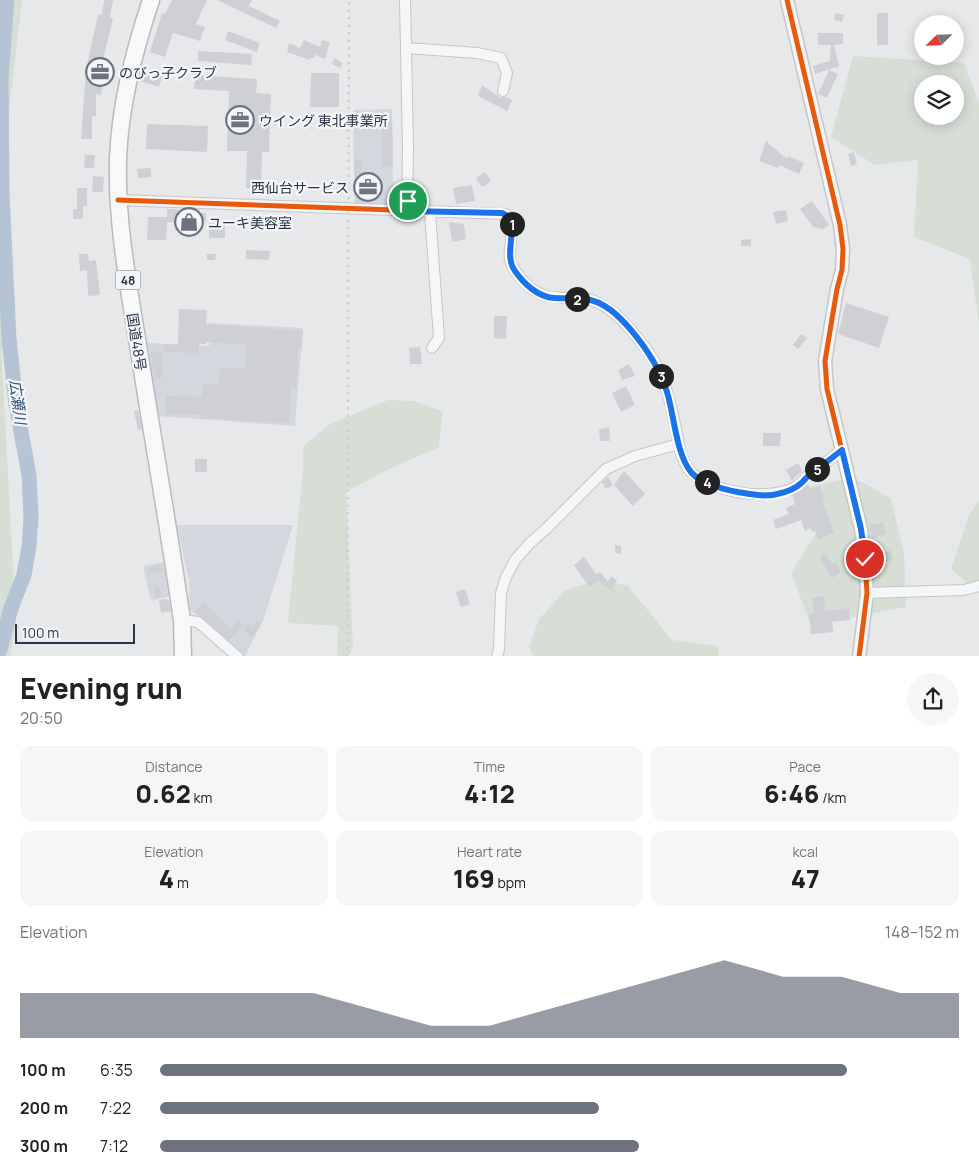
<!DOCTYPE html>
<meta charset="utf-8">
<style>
body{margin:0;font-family:Manrope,"Noto Sans JP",sans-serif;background:#f6f6f6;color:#222;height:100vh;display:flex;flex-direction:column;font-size:19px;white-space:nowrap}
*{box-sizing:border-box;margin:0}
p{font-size:16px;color:#767676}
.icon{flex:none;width:28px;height:28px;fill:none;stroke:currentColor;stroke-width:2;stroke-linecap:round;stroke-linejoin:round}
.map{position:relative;height:656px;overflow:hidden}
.panel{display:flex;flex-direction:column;background:#fff;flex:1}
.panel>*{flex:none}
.needle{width:32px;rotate:247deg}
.tools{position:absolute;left:914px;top:15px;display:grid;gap:10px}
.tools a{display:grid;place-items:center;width:50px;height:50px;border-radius:50%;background:#fff;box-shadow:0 2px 12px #0003;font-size:25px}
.scale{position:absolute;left:15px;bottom:12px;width:120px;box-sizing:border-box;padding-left:5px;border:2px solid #2b3445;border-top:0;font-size:14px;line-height:18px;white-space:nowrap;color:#2b3445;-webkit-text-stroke:4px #f4f6f9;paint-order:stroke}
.pin{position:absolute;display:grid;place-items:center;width:42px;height:42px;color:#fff;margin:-21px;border:2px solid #fff;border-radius:50%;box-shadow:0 1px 5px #0007}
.km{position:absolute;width:25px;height:25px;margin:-12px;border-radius:50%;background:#222;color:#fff;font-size:14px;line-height:25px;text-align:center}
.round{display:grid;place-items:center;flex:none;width:52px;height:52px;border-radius:26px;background:#f6f6f6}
.summary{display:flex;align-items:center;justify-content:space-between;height:85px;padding:0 20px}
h1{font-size:28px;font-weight:800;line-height:38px}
.stats{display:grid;grid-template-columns:repeat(3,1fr);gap:8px;height:85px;padding:5px 20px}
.stats div{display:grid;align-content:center;border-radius:12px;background:#f6f6f6;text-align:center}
.stats b{font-size:25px;font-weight:800}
.stats small{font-size:14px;font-weight:400}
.stats p{font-size:14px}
.chart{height:140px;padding:10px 20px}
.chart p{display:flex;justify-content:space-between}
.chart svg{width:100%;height:90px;margin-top:5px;fill:#6c737f;opacity:.7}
ul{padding:0 20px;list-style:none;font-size:16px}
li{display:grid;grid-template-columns:80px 60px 1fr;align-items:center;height:38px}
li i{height:12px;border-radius:6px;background:#6c737f}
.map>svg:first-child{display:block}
.built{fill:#d4d7dd}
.green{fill:#d6ded6;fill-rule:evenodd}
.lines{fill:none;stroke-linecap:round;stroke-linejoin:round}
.river{stroke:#b4c4d5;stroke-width:15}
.building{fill:#ced0d3}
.minor-casing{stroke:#c4c6c8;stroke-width:12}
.tertiary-casing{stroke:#c4c6c8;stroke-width:15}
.trunk-casing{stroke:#b8bbbf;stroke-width:19}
.minor{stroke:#f5f6f7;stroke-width:10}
.tertiary{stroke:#f5f6f7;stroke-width:12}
.trunk{stroke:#f8f8f8;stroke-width:16}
.rail{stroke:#cecfd2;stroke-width:2.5;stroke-dasharray:2.5 5;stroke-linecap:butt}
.cycleway-casing{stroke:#f4f6f9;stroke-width:8}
.cycleway{stroke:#e8590c;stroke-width:5}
.route-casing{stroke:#fff;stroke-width:10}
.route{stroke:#1a73e8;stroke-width:6}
.labels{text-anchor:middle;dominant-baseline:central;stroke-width:4.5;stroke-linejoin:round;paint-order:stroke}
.shield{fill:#f4f6f9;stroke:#676e7b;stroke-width:1}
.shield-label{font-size:12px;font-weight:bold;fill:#2b3445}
.poi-label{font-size:14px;fill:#2b3445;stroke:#f4f6f9;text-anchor:start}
.street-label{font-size:14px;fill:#2b3445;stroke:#f4f6f9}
.water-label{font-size:15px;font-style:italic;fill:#34527a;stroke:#f4f6f9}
</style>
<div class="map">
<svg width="979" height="657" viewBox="0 0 979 657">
<rect width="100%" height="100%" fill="#e6e8ea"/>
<path class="built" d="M392,109L393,204L355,205L353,110Z
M210,323L303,328L295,426L157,416L148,343L209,346Z
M177,525H293L263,621L245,656L190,610L189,581Z
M165,562L171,596L151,601L143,566Z"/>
<path class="green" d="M0,0H22L5,144L2,362L16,623L10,657L0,656Z
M853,56L964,63L979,103V325L970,259L914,237L918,160L875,165L831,137ZM922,84H955V116H922Z
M388,400L414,401L442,411L439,447L387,470L346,492L353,650L348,656H337L338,626L288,623L303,470V446L330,424Z
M847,478L864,483L891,499L904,553L906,607L811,625L791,573L818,530L809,487Z
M979,500V593L951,569L969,515Z
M599,579L628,586L672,640L718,646L719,656L534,657L529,648L539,619L565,591Z"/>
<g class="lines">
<path class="river" d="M0,650L11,608L24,575L29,547L31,517L29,475L16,404L9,339L2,193L1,78L7,0"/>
</g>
<path class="building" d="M104,0H113L110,17L113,18L103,60L109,61L106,74H104L101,95L96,94V116H92V139H81L86,70L98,14L102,15Z
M172,0H207L196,24L205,27L200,41L173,33L165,57L150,52L162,13L165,14Z
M217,0H252L249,6L280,21L276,28Z
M835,13L844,15L842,22L834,20Z
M877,13H888V45H877Z
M228,31L260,43L257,52L225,40Z
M818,33H843V44L834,45L839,66L815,74L813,66L830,61L831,45H818Z
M304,40L320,47L322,40L330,42L325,59L313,54L315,56L314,58H311L310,60L287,52L289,43L300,48Z
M198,51L252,54L251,65L198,61Z
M334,58L343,63L340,68L332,64Z
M143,68L163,73L159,87L140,81Z
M829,70L838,74L827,98L818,94Z
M311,73H339V107H310Z
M195,75L257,79L256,93L271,94L269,152H262L261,188H246L247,151H227L229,91L194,89Z
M482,85L501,98L506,97L512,100L507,111L478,96Z
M382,117H392L393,166L383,167Z
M147,124L208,126L207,152L146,149Z
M766,141L787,159L788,156L804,163L799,174L779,165L778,168L759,161Z
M854,152L857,164L851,166L848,154Z
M85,155H95L94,168H84Z
M354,160H361L362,177H368L369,202H356Z
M151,168V177L138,178L137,169Z
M485,172L491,181L482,187L476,178Z
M93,176L104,177L103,192H92Z
M472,185L475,201L456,204L453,188Z
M77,188H87V206H83V219H73V209H77Z
M812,201L829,225L823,229L813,227L800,209Z
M167,209H178L177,223L167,222L166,240H147L148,217H167Z
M786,210L788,221L776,224L773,212Z
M197,213H206V221H196Z
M449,222L464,224L466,239L452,242Z
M209,223H225V238H209Z
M751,239V246H741V240Z
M246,250L270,251L269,260L246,259Z
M79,254H88L89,261L96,260L100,295L88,296L87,270L80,271Z
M207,254H216L215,260H207Z
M846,303L889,317L879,348L838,334Z
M179,309L207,310L206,324L303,331L302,348H298L296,387H291L289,423L201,418V415L165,414L166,396L202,397L203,384L219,385L220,367L245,369L247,345L206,342V344H199V353L163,352L164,344L178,345Z
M494,316H507L506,339L494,338Z
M801,334L807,338L798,349L793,345Z
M420,347L422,364H410L409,348Z
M160,351L164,377L155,379L150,352Z
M629,364L635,376L622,380L618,370Z
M626,386L635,405L621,412L612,393Z
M138,410L142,429L138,430L134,411Z
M609,427L610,441H600L599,430Z
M763,433H781L780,446H763Z
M195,459H207V472H195Z
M798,463L802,471L792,481L786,470Z
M624,471L645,494L633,506L614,485Z
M608,477L613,485L606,489L602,482Z
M808,484L810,489L820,486L824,498L822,499L834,533L818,539L815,531L812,532L811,528L805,531L801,520L776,529L773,520L789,514L786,508L795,504L792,495L801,491Z
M883,522L886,534L872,538L869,525Z
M615,545L621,546V554L615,553Z
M892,551L893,560L877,562L876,553Z
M825,554L832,564L835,562L841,572L832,578L820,558Z
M584,557L596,574L600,572L608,582L611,576L617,580L612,588L616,594L598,581L589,587L574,565Z
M161,565L163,571L149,574L148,568Z
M154,587H160L161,597L155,598Z
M465,589L470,604L461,607L456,592Z
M824,596L825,611L849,608L850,620L832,622L833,632L811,634L809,614L814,613L812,598Z
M166,599L169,601L171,611L161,613L159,600Z
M203,602L230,628L232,629L238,620L244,625L229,640L194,611Z
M256,621L261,625L252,637L243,630L247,623L252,627Z"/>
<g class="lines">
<defs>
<path id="minor" d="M405,0L408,147L407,211
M406,48L477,53L501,58L507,73L503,91
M118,200L505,214C519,222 507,247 510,260C512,267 515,272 520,277C535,295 546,298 569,298C575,299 582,298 588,299C605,304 617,314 628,327C640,340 652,355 659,370C671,396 675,426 681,454C684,462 687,469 693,474C716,494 787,506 806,477L842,450
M430,212L439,338L432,348
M867,593L964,590L979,586
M182,620L198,622L238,657
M497,657L499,649L501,593L506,577L515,560L530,543L547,528L606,469L635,456L679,444"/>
<path id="tertiary" d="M787,0L840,225L843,249L842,270L837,289L825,361L827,389L861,529L865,559L867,593L859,657"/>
<path id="trunk" d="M151,0C134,52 120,104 118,159C116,223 129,288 139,351C153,440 169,530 182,620L183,657"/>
</defs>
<use href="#minor" class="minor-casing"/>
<use href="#tertiary" class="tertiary-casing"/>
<use href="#trunk" class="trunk-casing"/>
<use href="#minor" class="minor"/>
<use href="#tertiary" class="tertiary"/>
<use href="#trunk" class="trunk"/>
<path class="rail" d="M347,657L349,0"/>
<defs>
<path id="cycleway" d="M787,0L840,225L843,249L842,270L837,289L825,361L827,389L861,529L865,559L867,593L859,657
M118,200L505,214C519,222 507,247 510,260C512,267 515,272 520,277C535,295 546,298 569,298C575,299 582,298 588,299C605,304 617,314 628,327C640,340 652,355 659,370C671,396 675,426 681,454C684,462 687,469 693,474C716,494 787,506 806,477L842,450"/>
</defs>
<use href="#cycleway" class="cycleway-casing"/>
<use href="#cycleway" class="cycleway"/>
</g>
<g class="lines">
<defs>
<path id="route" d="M408,201L407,211L502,213L508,216C518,232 503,254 515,271C524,284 538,297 554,298C564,299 575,297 585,299C604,301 619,316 631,330C647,349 660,369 667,392C674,414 676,454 691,472C703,487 739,493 758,495C774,497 797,491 806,478L842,450L861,529L865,559"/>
</defs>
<use href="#route" class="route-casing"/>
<use href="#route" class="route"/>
</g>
<defs>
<symbol id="office-ring" viewBox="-11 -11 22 22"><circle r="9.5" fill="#f4f6f9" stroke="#6c737f" stroke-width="1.5"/><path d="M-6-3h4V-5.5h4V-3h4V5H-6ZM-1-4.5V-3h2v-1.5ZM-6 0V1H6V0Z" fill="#6c737f"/></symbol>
<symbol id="shop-ring" viewBox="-11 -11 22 22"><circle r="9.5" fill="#f4f6f9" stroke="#6c737f" stroke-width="1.5"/><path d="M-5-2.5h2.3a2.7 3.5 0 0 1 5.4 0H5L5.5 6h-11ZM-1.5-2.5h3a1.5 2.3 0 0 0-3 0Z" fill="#6c737f"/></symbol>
</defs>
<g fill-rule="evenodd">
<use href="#office-ring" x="84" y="56" width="32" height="32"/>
<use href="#office-ring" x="224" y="104" width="32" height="32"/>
<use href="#office-ring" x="352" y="171" width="32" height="32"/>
<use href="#shop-ring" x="173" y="206" width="32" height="32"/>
</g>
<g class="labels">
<rect class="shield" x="115.5" y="270.5" width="25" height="19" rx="4"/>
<g class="shield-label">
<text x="128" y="280">48</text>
</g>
<g class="poi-label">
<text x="119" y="72">のびっ子クラブ</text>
<text x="259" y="120">ウイング 東北事業所</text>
<text x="349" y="187" text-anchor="end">西仙台サービス</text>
<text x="208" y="222">ユーキ美容室</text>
</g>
<g class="street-label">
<text transform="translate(137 342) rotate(81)">国道48号</text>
</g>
<g class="water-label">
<text transform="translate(18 402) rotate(82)">広瀬川</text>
</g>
</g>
</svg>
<div class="tools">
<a><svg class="needle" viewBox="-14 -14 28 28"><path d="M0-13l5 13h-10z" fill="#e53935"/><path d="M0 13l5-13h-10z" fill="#767676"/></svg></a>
<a><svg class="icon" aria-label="layers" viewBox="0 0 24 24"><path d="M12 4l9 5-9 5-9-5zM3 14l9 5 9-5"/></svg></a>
</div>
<div class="scale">100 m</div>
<div class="pin" style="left:408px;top:201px;background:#1e9e55"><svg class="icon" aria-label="arrive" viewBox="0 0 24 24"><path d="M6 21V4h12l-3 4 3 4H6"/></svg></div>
<div class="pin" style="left:865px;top:559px;background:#d93025"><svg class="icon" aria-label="check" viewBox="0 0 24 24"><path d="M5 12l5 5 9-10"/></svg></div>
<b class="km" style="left:512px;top:224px">1</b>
<b class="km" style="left:577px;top:299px">2</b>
<b class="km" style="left:661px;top:376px">3</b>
<b class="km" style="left:707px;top:482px">4</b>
<b class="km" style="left:817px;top:469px">5</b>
</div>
<section class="panel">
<div class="summary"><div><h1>Evening run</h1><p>20:50</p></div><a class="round"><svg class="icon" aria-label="share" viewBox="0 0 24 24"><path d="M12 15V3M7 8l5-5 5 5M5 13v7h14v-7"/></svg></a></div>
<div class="stats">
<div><p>Distance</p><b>0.62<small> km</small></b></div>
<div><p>Time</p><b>4:12</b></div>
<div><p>Pace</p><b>6:46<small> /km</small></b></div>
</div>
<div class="stats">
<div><p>Elevation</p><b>4<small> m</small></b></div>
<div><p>Heart rate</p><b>169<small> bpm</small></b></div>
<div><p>kcal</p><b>47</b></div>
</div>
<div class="chart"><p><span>Elevation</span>148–152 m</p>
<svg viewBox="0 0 160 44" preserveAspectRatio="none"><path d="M0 44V22L10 22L20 22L30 22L40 22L50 22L60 30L70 38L80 38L90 30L100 22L110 14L120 6L130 14L140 14L150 22L160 22V44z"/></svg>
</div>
<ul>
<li><b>100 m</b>6:35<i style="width:86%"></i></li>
<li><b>200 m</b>7:22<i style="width:55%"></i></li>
<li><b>300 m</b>7:12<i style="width:60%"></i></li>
</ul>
</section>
